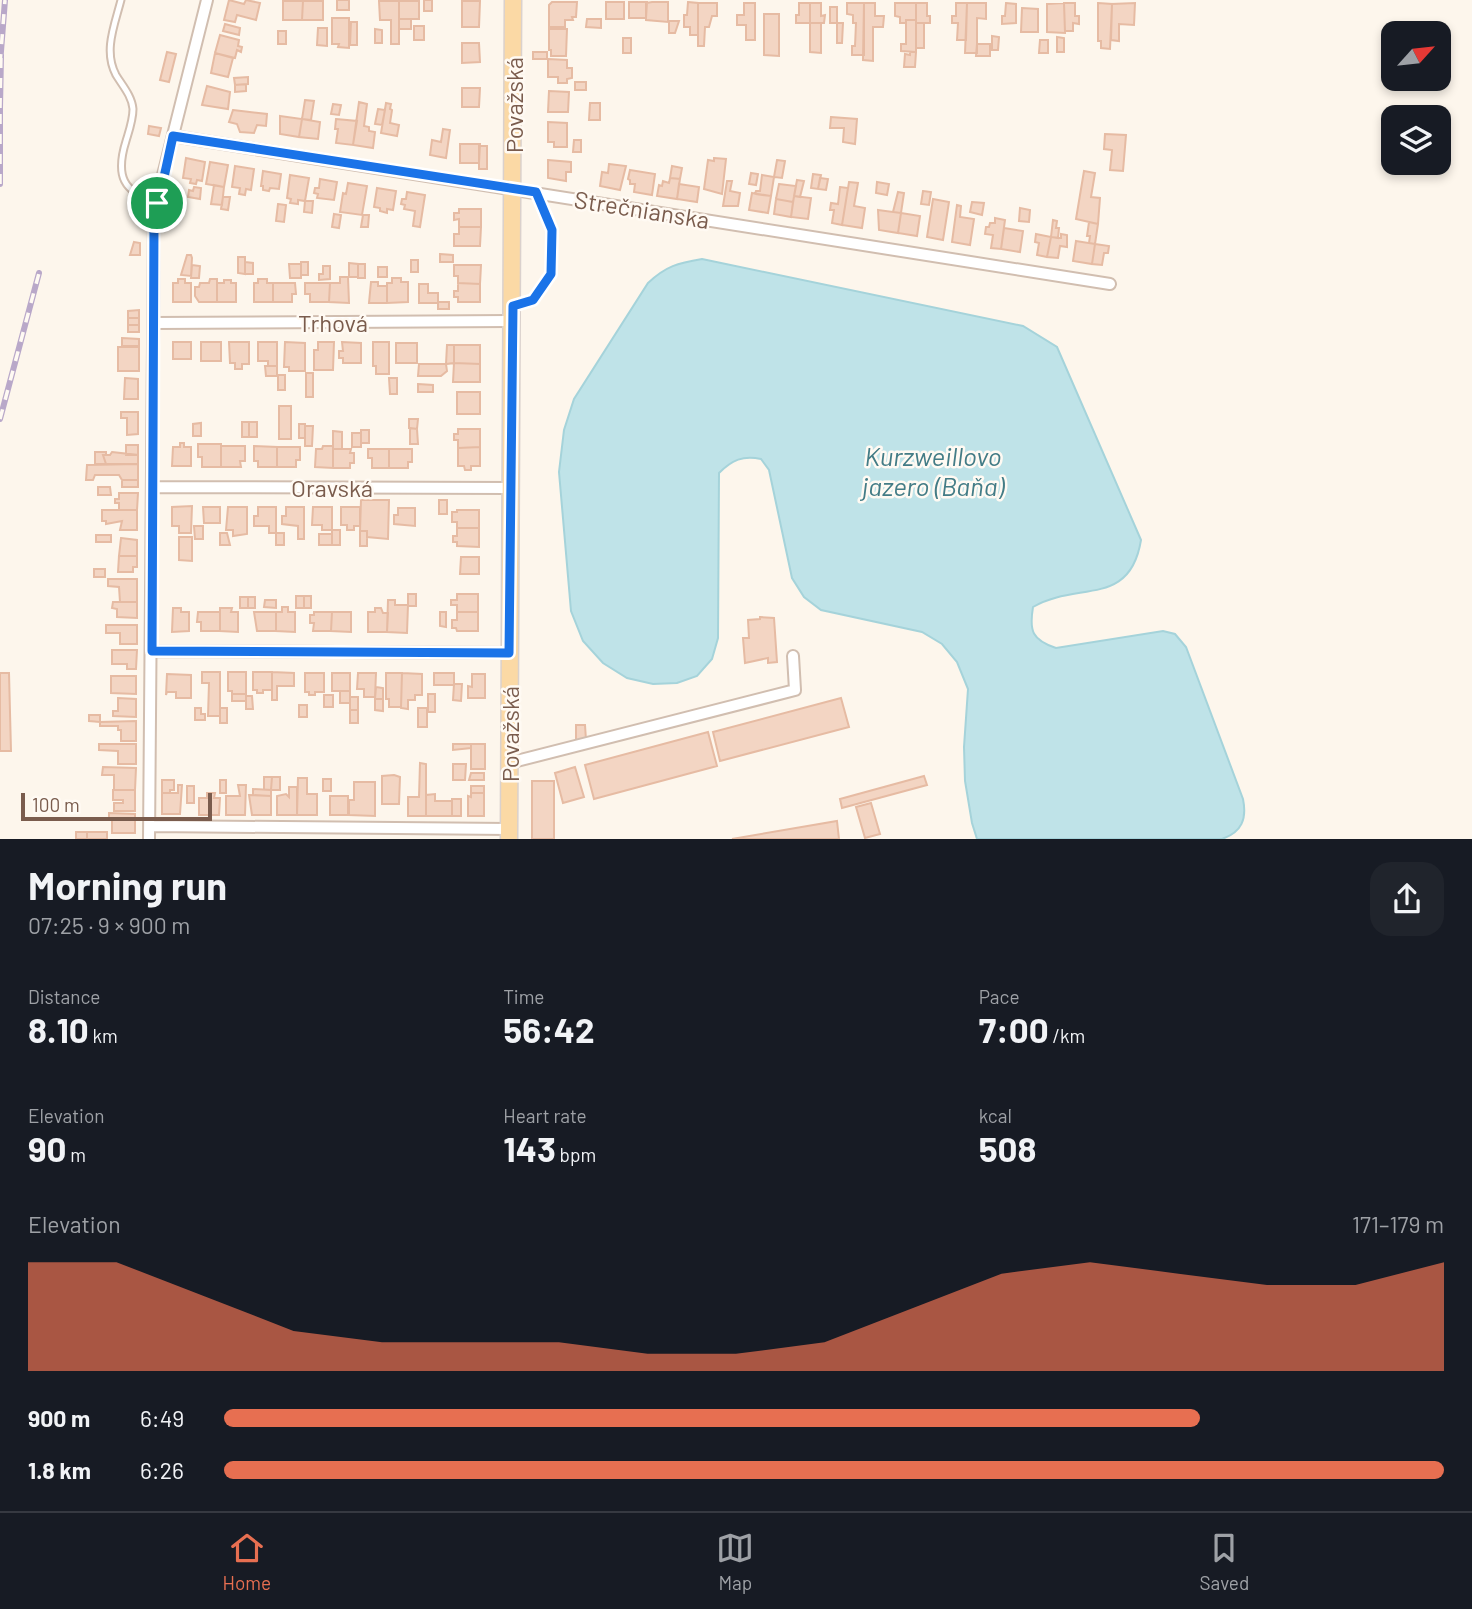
<!DOCTYPE html>
<meta charset="utf-8">
<style>
body{margin:0;font-family:Barlow,sans-serif;background:#20242c;color:#f1f3f6;height:100vh;display:flex;flex-direction:column;font-size:26px;white-space:nowrap}
*{box-sizing:border-box;margin:0}
p{font-size:23px;color:#9ea1a6}
.icon{flex:none;width:38px;height:38px;fill:none;stroke:currentColor;stroke-width:2;stroke-linecap:round;stroke-linejoin:round}
.map{position:relative;height:839px;overflow:hidden}
.sheet{display:flex;flex-direction:column;background:#171b24;flex:1}
.sheet>*{flex:none}
.needle{width:46px;rotate:63deg}
.controls{position:absolute;left:1381px;top:21px;display:grid;gap:14px}
.controls a{display:grid;place-items:center;width:70px;height:70px;border-radius:14px;background:#171b24;box-shadow:0 4px 10px #0003;font-size:35px}
.scale{position:absolute;left:21px;bottom:18px;width:191px;box-sizing:border-box;padding-left:7px;border:4px solid #7a5c4d;border-top:0;font-size:19px;line-height:24px;white-space:nowrap;color:#7a5c4d;-webkit-text-stroke:5px #fffaf3;paint-order:stroke}
.pin{position:absolute;display:grid;place-items:center;width:60px;height:60px;color:#fff;margin:-30px;border:4px solid #fff;border-radius:50%;box-shadow:0 2px 7px #0007}
.round{display:grid;place-items:center;flex:none;width:74px;height:74px;border-radius:21px;background:#20242c}
.overview{display:flex;align-items:center;justify-content:space-between;height:119px;padding:0 28px}
h1{font-size:38px;font-weight:700;line-height:52px}
.metrics{display:grid;grid-template-columns:repeat(3,1fr);gap:10px;height:119px;padding:7px 28px}
.metrics div{display:grid;align-content:center}
.metrics b{font-size:35px;font-weight:700}
.metrics small{font-size:19px;font-weight:400}
.metrics p{font-size:19px}
.chart{height:196px;padding:14px 28px}
.chart p{display:flex;justify-content:space-between}
.chart svg{width:100%;height:126px;margin-top:7px;fill:#e76f51;opacity:.7}
ul{padding:0 28px;list-style:none;font-size:23px}
li{display:grid;grid-template-columns:112px 84px 1fr;align-items:center;height:52px}
li i{height:18px;border-radius:9px;background:#e76f51}
.tab-bar{display:flex;justify-content:space-around;align-items:center;height:98px;border-top:2px solid #363941;background:#171b24;font-size:19px;color:#9ea1a6}
.tab-bar a{display:grid;justify-items:center;gap:4px}
.tab-bar .selected{color:#e76f51}
.map>svg:first-child{display:block}
.water{fill:#bfe3e8;stroke:#a5d3da;stroke-width:2}
.building{fill:#f3d5c3;stroke:#e6bba3;stroke-width:2}
.lines{fill:none;stroke-linecap:round;stroke-linejoin:round}
.service-casing{stroke:#d1beb0;stroke-width:9}
.minor-casing{stroke:#d1beb0;stroke-width:14}
.primary-casing{stroke:#dad1cd;stroke-width:19}
.service{stroke:#fff;stroke-width:5}
.minor{stroke:#fff;stroke-width:10}
.primary{stroke:#fbd9a5;stroke-width:16}
.rail-casing{stroke:#b9a8c9;stroke-width:6}
.rail{stroke:#fffaf3;stroke-width:3.5;stroke-dasharray:10;stroke-linecap:butt}
.route-casing{stroke:#fff;stroke-width:14}
.route{stroke:#1a73e8;stroke-width:9}
.labels{text-anchor:middle;dominant-baseline:central;stroke-width:5;stroke-linejoin:round;paint-order:stroke}
.street-label{font-size:24px;fill:#7a5c4d;stroke:#fffaf3}
.water-label{font-size:26px;font-style:italic;fill:#437c86;stroke:#fffaf3}
</style>
<div class="map">
<svg width="1472" height="839" viewBox="0 0 1472 839">
<rect width="100%" height="100%" fill="#fdf6ec"/>
<path class="water" d="M702,259L1023,326L1057,347L1141,540C1130,608 1077,581 1033,607C1029,631 1032,640 1056,648L1163,631L1175,634L1186,647L1243,799C1247,819 1242,832 1222,839H977L972,823L965,781L964,747L968,689L957,662L942,644L922,632L821,610L804,597L792,578L769,470L761,459C743,455 732,460 719,473L718,638L712,659L697,676L677,683L653,684L627,678L603,663L583,641L571,611L559,472L564,430L574,399L648,283C666,266 678,263 702,259Z"/>
<path class="building" d="M229,0L244,4L246,0L260,3L256,20L237,15L235,22L224,20Z
M337,0H349V10H337Z
M424,0H432V11H424Z
M283,1H303L302,20H283Z
M303,1H323V20H302Z
M379,1H399V44H391V20H380Z
M399,1H419V19H399Z
M462,1H480L479,27H462Z
M552,2H577L576,17H572L573,20H565V27H549V5Z
M606,2H624V19H606Z
M629,2H647L646,18H629Z
M652,2H668V22L646,20V3Z
M688,2L698,3V35H690V27H684V15H687Z
M698,3H717V16H712L709,27H705L704,46H698Z
M744,3H755V40H746V25H737V15H744Z
M799,3H810V23H796V15H799Z
M810,3H821V16L825,15L824,23H810Z
M847,3H864V55H852V46H855L856,23H853V15L847,14Z
M864,3H875V16H884L883,27H873V61L863,60Z
M895,3H916V20H906V23H900V17L895,16Z
M916,3H927V16H930V23H916Z
M956,3H967L966,40H957L958,23H952V16H956Z
M967,3H986V19L977,18V53H965Z
M1006,3L1016,4V23L1002,24V16H1005Z
M1064,3L1065,33L1047,32V4Z
M1064,3H1075V16H1079V24L1073,23V31H1065Z
M1098,3L1112,4L1110,49L1101,48V41H1098Z
M1135,3L1134,25L1119,24V41L1111,40L1112,4Z
M830,7H837V23H830Z
M1022,8L1038,9V32H1021Z
M764,14H779V56L764,55Z
M332,18H349V48L338,47L339,44H332Z
M399,19H411V29H399Z
M587,19H601V28L586,27Z
M906,20H916V52L901,51V44H906Z
M669,21H679L675,33H669Z
M351,22H357V45H350Z
M810,23H821V53L810,52Z
M837,23H843L842,43H837Z
M916,23H924V48H916Z
M225,24L240,28L239,35L223,31Z
M414,26H424V40H414Z
M318,28H327V46L317,45Z
M375,29L382,30V43H375Z
M549,29H567L566,56H551V50H549Z
M278,31H286V44H278Z
M220,35L239,40L238,46L242,47L241,52L237,50L235,58L215,53Z
M992,36L999,37L998,50H992Z
M1057,37L1064,38V52H1057Z
M623,38H631V53H623Z
M1040,40H1048V53H1039Z
M462,43H479L480,62L462,63Z
M977,44H990V56H976Z
M167,52L176,54L169,82L160,80Z
M533,52H547V59H533Z
M910,52H916L915,67H904L905,54L910,55Z
M215,53L233,58L228,77L211,73Z
M548,59L567,60V68H572V78L567,79V83H558V77H548Z
M248,77V84L235,85L234,78Z
M575,82H586V90H575Z
M246,84V91L235,92V85Z
M207,86L230,92L228,109L202,105Z
M462,88H480L479,107H462Z
M549,91L569,92L568,112H548Z
M305,100L314,101L311,120L302,119Z
M359,102L367,104L364,126L369,127V131L375,132L373,148L353,145Z
M386,103L391,104L390,109L392,110L390,123L399,125L397,136L381,133Z
M590,103H600V120H589Z
M333,104L341,105L339,115L331,114Z
M378,109L385,110L382,125L375,124Z
M233,110L267,114L266,126L257,125L254,133L240,132L237,124L229,122Z
M280,116L302,119L299,137L280,134Z
M831,117L857,119L855,144L843,142L844,128H830Z
M302,119L320,122L318,139L299,137Z
M336,119L357,121L353,145L336,143L338,129H335Z
M548,122L567,123V147H554V142H548Z
M149,126L161,128L159,136L148,134Z
M443,129L450,130L446,158L430,155L432,140L441,142Z
M1105,134L1126,135L1123,171L1110,170L1112,150L1104,149Z
M574,140H581V152H573Z
M460,144H480L479,163H460Z
M479,146H487V169H479Z
M186,158L205,162L202,181L197,180L196,184L190,183L191,179L183,178Z
M714,158L726,159L722,194L704,189L708,160L714,161Z
M548,160L571,162V172H566V181L548,178Z
M777,160L785,161L782,178L774,177Z
M210,162L228,165L224,187L206,184Z
M609,164L626,166L620,190L600,186L602,172L608,173Z
M235,166L254,169L251,190L246,189L245,195L239,194L240,188L232,187Z
M672,166L682,168L680,179L670,178Z
M630,170L655,174L652,195L634,192L635,184H630V180L628,179Z
M263,171L281,174L279,189L270,188L269,191L263,190V186H261Z
M1084,171L1095,173L1091,197L1100,198L1098,224L1076,219Z
M751,173L758,174L756,185L749,184Z
M813,174L821,175L818,189L811,188Z
M290,175L309,178L305,201L298,200V204L290,203L291,199L287,198Z
M762,175L774,177L771,196L755,194L756,191H760Z
M670,178L680,179L677,199L657,196L659,185L662,186L663,181L669,183Z
M820,178L828,179L826,190L818,189Z
M320,179L337,182L334,200L317,198L318,194L314,193L315,188H319Z
M797,180L804,181L800,197L794,196Z
M727,181H732L730,191L740,193L738,206H723Z
M849,182L858,183L854,206L865,208L862,228L842,225Z
M877,182L889,184L887,195L876,193Z
M348,183L367,186L362,215L340,212L343,193L346,194Z
M679,184L699,187L697,202L677,199Z
M779,184L796,186L793,202L776,199Z
M214,185L224,187L222,205L211,204Z
M194,187L201,188L200,199L188,197L189,190L193,191Z
M840,187L848,188L842,225L832,223L834,210H830L831,203L838,204Z
M377,188L396,191L393,210L387,209V213L380,211V208L374,207Z
M923,191L931,192L929,205L921,204Z
M407,192L425,195L420,227L413,226L415,211L404,209L405,205L401,204L402,199H406Z
M898,192L904,193L901,213L893,212Z
M752,193L771,196L768,213L749,210Z
M794,196L811,198L808,219L791,217Z
M223,197H230L228,210L221,209Z
M776,199L793,202L791,217L774,214Z
M933,199L949,202L943,240L927,237Z
M305,201H313L312,213L304,212Z
M972,202L984,203L982,215L970,212Z
M278,204L286,205L284,222L276,221Z
M957,205L961,206L960,217L974,219L970,245L952,242Z
M1020,208L1030,210L1029,222L1019,221Z
M459,209H481V227H459V219L454,220V213H459Z
M878,210L901,213L898,233L879,230Z
M901,213L920,216L917,236L898,233Z
M334,214L341,215L339,228L332,227Z
M363,215H369L368,227H361Z
M995,218L1005,220L1001,249L991,248L993,235L985,234L986,227H989L990,223H995Z
M1053,220L1057,221L1056,228H1059L1058,238L1051,237Z
M1089,222L1098,224L1095,244L1089,243L1090,236H1087Z
M459,227H481L480,246H454V234H459Z
M1004,228L1023,231L1020,252L1001,249Z
M1036,234L1051,237L1047,257L1037,255L1039,243L1035,242Z
M1061,234L1067,235V247L1060,246L1058,258L1047,257L1051,237L1061,238Z
M1076,241L1095,244L1092,264L1073,261Z
M134,242L140,243V255H130Z
M1095,244L1109,246L1108,253H1104L1102,265L1092,264Z
M440,254L453,255V262H440Z
M187,255H191L192,258L191,276L181,275Z
M238,257H245V274L238,273Z
M411,260H418V272H411Z
M245,262L253,263V274H245Z
M301,262H308V275H301Z
M349,263L358,264V277H349Z
M289,264H301V278H290Z
M358,264H365V278H358Z
M192,265L200,266L199,278H191Z
M454,265H481L480,284L458,283V276H454Z
M323,266H330V279L319,280V274H323Z
M378,267H387V277H378Z
M340,277H348L349,303L329,302L330,283H340Z
M392,278H401V282H408V302L387,303V283H392Z
M178,279H185V283H191V302H173V283H178Z
M210,279H217V302H199L195,296V287H199L200,283H209Z
M258,279H267V283H273V302H254V283H258Z
M224,280H231V283H236V302H217V283H224Z
M371,282H378V286H387V303H369Z
M273,283H295L296,294H292V302H273Z
M305,283H330L329,302H310V294H305Z
M458,283L480,284V302H458V297H454V291H458Z
M419,284H428V293H438V303H419Z
M438,302H449V309H438Z
M139,310V318H128V311Z
M128,318H139V325H128Z
M128,325H139V332H128Z
M122,338L139,339V346H122Z
M173,342H191V359H173Z
M201,342H221V361H201Z
M229,342H249V364H242V369H235V363H230Z
M258,342H277V366H268V361H258Z
M285,342L305,343V371H289V367H284Z
M318,342H334L333,370H314V350H318Z
M342,342L361,343V363H343V358H339V351H343Z
M373,342H389V374H376V366H373Z
M396,343H417V363H396Z
M447,345H454V363L446,364Z
M454,345H480V364L454,363Z
M118,347H139V371H118Z
M454,363L480,364V382H453Z
M419,364H446L447,371L441,376H418Z
M265,366H277V376H266Z
M306,373H313V397H306Z
M278,375H285V390H278Z
M125,378L138,379V399H124Z
M389,378H397V394H390Z
M418,384L433,385V392H418Z
M457,392H480V414H457Z
M279,406H291V439H279Z
M121,412H138V434L127,435V418H121Z
M409,419H418L417,429L409,428Z
M242,422H249V437H242Z
M249,422H257V437H249Z
M201,423V436H193V424Z
M299,424H305V438H299Z
M305,426H313L312,446H305Z
M410,428L417,429L418,444H410Z
M458,429H480V447L458,448V440H454V434H458Z
M361,430H369V443H361Z
M333,431L342,432V449H333Z
M352,433H361V447H352Z
M180,443H184V447H191V466H172L173,447H180Z
M198,444H221V467H202V457H198Z
M126,445H138V455H126Z
M221,446H245V461H240L241,467H221Z
M254,446L277,447V467H258V461H254Z
M323,446H333V468L315,467L316,449H322Z
M277,447H300V460H296V467H277Z
M480,447V466H471V470H465L464,466H458V448Z
M333,449H351L350,453H354V463H350V468H333Z
M368,449H389V468H372V458H368Z
M389,449H412V462H408V468H389Z
M95,452H106V455H103L106,464H95Z
M112,452L138,455V464H106L103,455H110Z
M138,464V480H122L119,475H95L93,480H86L87,465Z
M122,480H138V487H122Z
M98,487H110L111,495H98Z
M119,493H138L137,510H119V503H115V499H119Z
M361,500H389L388,539L367,537V531H360Z
M439,500H447V514H439Z
M192,506L191,533H179V526H172V507Z
M203,507H220V523H204Z
M228,507H247V534L233,536V530H226Z
M258,507H276V533H269V526H254V516H258Z
M286,507H304V539H298V526L282,524V516H286Z
M313,507H332V530H322V525H312Z
M341,507H360V526H354V530H347V525H341Z
M398,508H415V526L394,524V515H398Z
M102,510H137V530H120L122,521L106,524V521H102Z
M457,510H479V528H457V522H452V512H457Z
M194,526H203V539H195Z
M457,528H479V547L457,546V542H453V536H457Z
M332,530H340V545H332Z
M360,531H367V546H360Z
M220,533H227L230,545H220Z
M276,533H284V545H276Z
M319,534H332V545H319Z
M96,535H111V542H96Z
M179,537H192V561L179,560Z
M121,538L137,540V556H119Z
M119,556H137V567H133V572H118Z
M461,557H479V574H460Z
M94,569H105V577H94Z
M108,579H137V602H120L119,587L108,586Z
M408,594H416V606H408Z
M457,594H478V612H457V605H451V600H457Z
M296,596H304V608H296Z
M304,596H311V608H304Z
M240,597H248V608H240Z
M248,597H255V608H248Z
M265,600H276V608L264,607Z
M388,600H395V605H408L407,633L387,632Z
M113,602H137V618L117,617V609L112,608Z
M282,607H288V612H295V632L276,631V612H282Z
M173,608H181V612H189V631L172,632Z
M220,608H232L231,612H238V632L220,631Z
M375,608H381L383,613H388L387,632H368V612H375Z
M198,612H220V631H201V622H197Z
M254,612H276V631H257Z
M314,612H332L331,631H313L314,623H310V615H314Z
M332,612H351V632L331,631Z
M440,612H446V627L440,626Z
M457,612H478V631H457L456,628H452V620H457Z
M760,617L774,618L777,662L768,663V658L745,663L743,638H749L748,620L760,619Z
M106,625H137V644H120V633H106Z
M112,650H137L136,669H127V664H112Z
M202,672H220V716H208L209,683H202Z
M228,672H246V694H232V691H228Z
M253,672H272V690H263V693H257V690H253Z
M272,672L294,673V686H277V700H272Z
M0,673H9L11,751H0Z
M305,673H324V692H315V695H309V692H305Z
M332,673H350V691H332Z
M358,673H376L375,697H364V689H357Z
M386,673H402L401,707H389V699H386Z
M402,673L422,674V695H415V700H408V709L401,708Z
M434,673H454V685H434Z
M167,674L191,675V698H176V692H167L166,695Z
M472,674H485V698H468V686L472,687Z
M111,676H136V694L111,693Z
M454,684H462L461,701L453,700Z
M376,687L383,688V699H375Z
M340,691H350V703H340Z
M232,694H246V701H232Z
M428,694H435V712H428Z
M324,695H333V707H324Z
M246,696H252L253,709H246Z
M350,697H358V710H350Z
M118,698L136,699V717L113,716V711H118Z
M841,698L849,727L720,761L713,732Z
M375,699H383V711L375,710Z
M299,705H307V717H299Z
M195,708H201V714H205V720H195Z
M220,708H227V723H220Z
M418,708H427V727H418Z
M350,710H358V723H350Z
M89,715H100V722L89,721Z
M136,721V741H121V730H118V726H100V722Z
M576,725H585L586,740H576Z
M708,732L717,766L594,799L585,765Z
M99,744H136V764H118V751L99,750Z
M453,744H471V748L453,750Z
M471,744H485V769H471Z
M420,763L426,764V816H408V797H419Z
M453,764H466L465,780H453Z
M103,767L136,768L135,790H114V775H102Z
M575,767L584,797L563,803L555,773Z
M471,773H484V780H469Z
M394,775L400,777L399,804H382V776Z
M924,776L927,785L842,808L840,799Z
M264,777H272L271,790H264Z
M272,777H280V790H271Z
M298,778H307V794H317V815H297Z
M323,779H331V791H323Z
M162,780H174V790H170V793H162Z
M220,780H226V793H220Z
M532,781H554V839H532Z
M354,782H375V816L349,815V800H354Z
M178,785H182L180,814H162V793H178Z
M238,785H246L245,815H226V796H240Z
M187,786H194V803H187Z
M471,786H484V793H471Z
M289,787H297V815H277V796L286,794L289,797Z
M253,789L271,790V796L253,795Z
M113,790H135V811H114V803H123V800H113Z
M207,793H215L214,798H220L219,815H199V798H207Z
M471,793H484V816H468V796L471,797Z
M435,794V801H452V816H426V795Z
M249,795L271,796V815H252Z
M330,796H348V815H330Z
M452,799H461V816H452Z
M871,803L880,834L865,838L856,807Z
M109,813L135,814V833H112V818H109Z
M837,821L839,839H732Z
M76,832H87V839H76Z
M87,832H107V839H87Z"/>
<g class="lines">
<defs>
<path id="service" d="M121,0C115,24 103,51 116,75C122,85 132,96 133,109C133,120 129,131 126,141C115,176 123,192 157,203
M513,306L533,300L551,274L552,231L536,193"/>
<path id="minor" d="M173,136L1110,284
M154,323L513,321
M153,487L511,488
M152,651L509,653
M509,763L795,690L793,656
M150,826L509,829
M149,839L154,223L163,175L207,0"/>
<path id="primary" d="M509,839L513,0"/>
</defs>
<use href="#service" class="service-casing"/>
<use href="#minor" class="minor-casing"/>
<use href="#primary" class="primary-casing"/>
<use href="#service" class="service"/>
<use href="#minor" class="minor"/>
<use href="#primary" class="primary"/>
<defs>
<path id="rail" d="M0,64L5,0
M0,108L1,55
M0,184V99
M0,419L39,273"/>
</defs>
<use href="#rail" class="rail-casing"/>
<use href="#rail" class="rail"/>
</g>
<g class="lines">
<defs>
<path id="route" d="M173,136L536,192L552,230L551,274L533,300L513,306L509,653L152,651L154,223Z"/>
</defs>
<use href="#route" class="route-casing"/>
<use href="#route" class="route"/>
</g>
<g class="labels">
<g class="street-label">
<text transform="translate(513 105) rotate(-90)">Považská</text>
<text transform="translate(642 209) rotate(9)">Strečnianska</text>
<text x="333" y="322">Trhová</text>
<text x="332" y="487">Oravská</text>
<text transform="translate(509 734) rotate(-90)">Považská</text>
</g>
<g class="water-label">
<text x="933" y="455">Kurzweillovo<tspan x="933" dy="30">jazero (Baňa)</tspan></text>
</g>
</g>
</svg>
<div class="controls">
<a><svg class="needle" viewBox="-14 -14 28 28"><path d="M0-13l5 13h-10z" fill="#e53935"/><path d="M0 13l5-13h-10z" fill="#9ea1a6"/></svg></a>
<a><svg class="icon" aria-label="layers" viewBox="0 0 24 24"><path d="M12 4l9 5-9 5-9-5zM3 14l9 5 9-5"/></svg></a>
</div>
<div class="scale">100 m</div>
<div class="pin" style="left:157px;top:203px;background:#1e9e55"><svg class="icon" aria-label="arrive" viewBox="0 0 24 24"><path d="M6 21V4h12l-3 4 3 4H6"/></svg></div>
</div>
<section class="sheet">
<div class="overview"><div><h1>Morning run</h1><p>07:25 · 9 × 900 m</p></div><a class="round"><svg class="icon" aria-label="share" viewBox="0 0 24 24"><path d="M12 15V3M7 8l5-5 5 5M5 13v7h14v-7"/></svg></a></div>
<div class="metrics">
<div><p>Distance</p><b>8.10<small> km</small></b></div>
<div><p>Time</p><b>56:42</b></div>
<div><p>Pace</p><b>7:00<small> /km</small></b></div>
</div>
<div class="metrics">
<div><p>Elevation</p><b>90<small> m</small></b></div>
<div><p>Heart rate</p><b>143<small> bpm</small></b></div>
<div><p>kcal</p><b>508</b></div>
</div>
<div class="chart"><p><span>Elevation</span>171–179 m</p>
<svg viewBox="0 0 160 44" preserveAspectRatio="none"><path d="M0 44V6L10 6L20 18L30 30L40 34L50 34L60 34L70 38L80 38L90 34L100 22L110 10L120 6L130 10L140 14L150 14L160 6V44z"/></svg>
</div>
<ul>
<li><b>900 m</b>6:49<i style="width:80%"></i></li>
<li><b>1.8 km</b>6:26<i style="width:100%"></i></li>
</ul>
</section>
<nav class="tab-bar">
<a class="selected"><svg class="icon" aria-label="home" viewBox="0 0 24 24"><path d="M3 11l9-7 9 7M6 9v11h12V9"/></svg>Home</a>
<a><svg class="icon" aria-label="map" viewBox="0 0 24 24"><path d="M3 6l6-2 6 2 6-2v14l-6 2-6-2-6 2zM9 4v14M15 6v14"/></svg>Map</a>
<a><svg class="icon" aria-label="saved" viewBox="0 0 24 24"><path d="M7 4h10v16l-5-4-5 4z"/></svg>Saved</a>
</nav>
